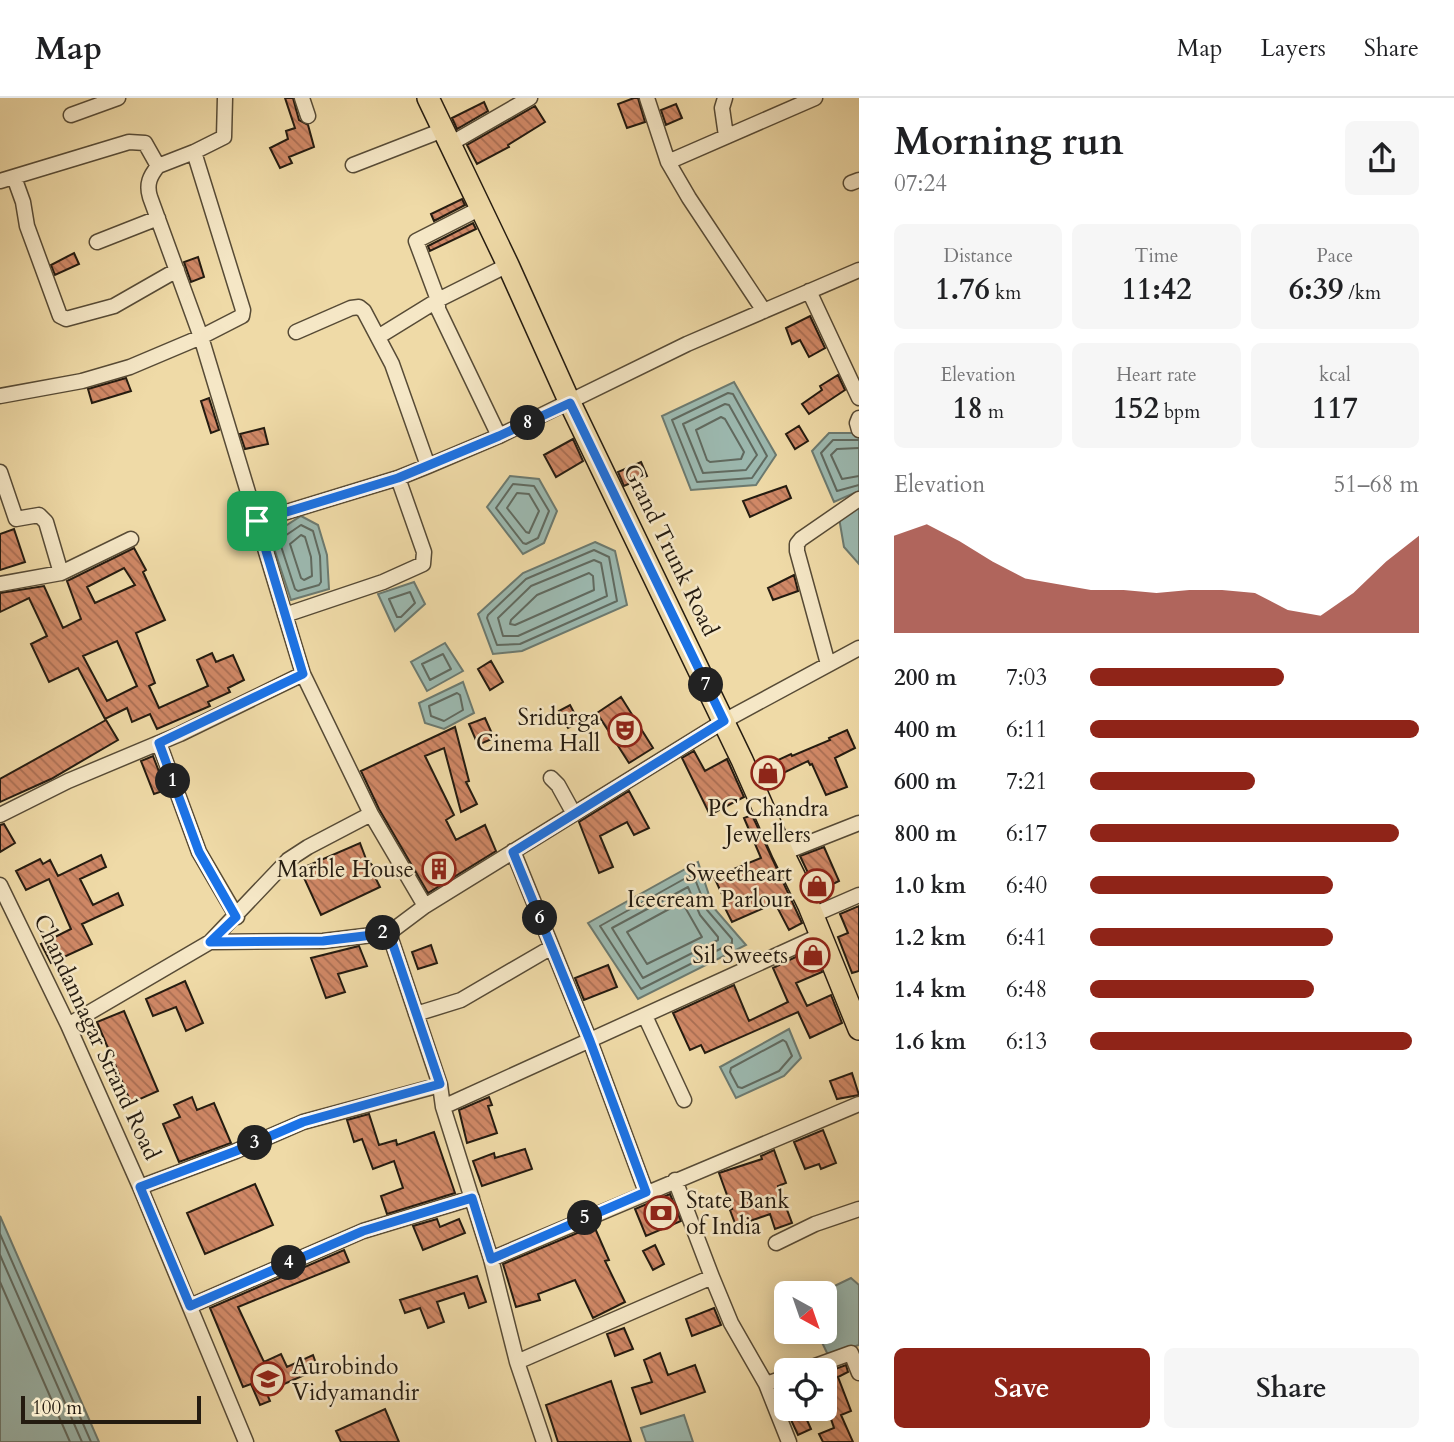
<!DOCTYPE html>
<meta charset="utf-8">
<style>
body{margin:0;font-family:Cardo,serif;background:#f6f6f6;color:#202124;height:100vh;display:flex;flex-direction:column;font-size:26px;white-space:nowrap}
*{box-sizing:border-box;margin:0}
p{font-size:23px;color:#757577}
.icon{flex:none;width:38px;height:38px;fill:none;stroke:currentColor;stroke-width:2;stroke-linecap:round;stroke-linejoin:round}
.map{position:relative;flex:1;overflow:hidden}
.drawer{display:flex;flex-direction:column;background:#fff;width:595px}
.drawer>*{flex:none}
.needle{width:46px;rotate:140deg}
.buttons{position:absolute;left:774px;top:1183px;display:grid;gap:14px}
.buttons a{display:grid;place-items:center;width:63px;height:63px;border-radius:10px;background:#fff;box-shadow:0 4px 18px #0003;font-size:35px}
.scale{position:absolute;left:21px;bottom:18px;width:180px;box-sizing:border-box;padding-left:7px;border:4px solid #241b10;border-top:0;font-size:19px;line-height:24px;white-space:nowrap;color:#241b10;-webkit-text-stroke:5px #f5e7c6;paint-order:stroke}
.pin{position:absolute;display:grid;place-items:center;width:60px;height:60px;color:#fff;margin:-30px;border-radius:14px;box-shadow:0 4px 10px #0006}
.km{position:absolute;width:35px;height:35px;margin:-18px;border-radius:50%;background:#222;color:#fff;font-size:19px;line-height:35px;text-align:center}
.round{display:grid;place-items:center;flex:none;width:74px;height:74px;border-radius:10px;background:#f6f6f6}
.summary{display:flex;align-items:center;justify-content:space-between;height:119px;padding:0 35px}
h1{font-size:38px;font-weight:700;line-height:52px}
.metrics{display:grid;grid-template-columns:repeat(3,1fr);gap:10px;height:119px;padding:7px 35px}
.metrics div{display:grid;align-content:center;border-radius:10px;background:#f6f6f6;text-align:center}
.metrics b{font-size:30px;font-weight:700}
.metrics small{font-size:19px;font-weight:400}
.metrics p{font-size:19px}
.chart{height:196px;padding:14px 35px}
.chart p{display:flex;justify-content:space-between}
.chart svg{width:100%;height:126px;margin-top:7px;fill:#8f2418;opacity:.7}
.cta{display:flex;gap:14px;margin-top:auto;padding:14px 35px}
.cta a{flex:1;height:80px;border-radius:10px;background:#8f2418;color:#fff;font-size:28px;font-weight:700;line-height:80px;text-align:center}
.cta a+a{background:#f6f6f6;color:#202124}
ul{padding:0 35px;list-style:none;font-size:23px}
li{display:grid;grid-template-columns:112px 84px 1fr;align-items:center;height:52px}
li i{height:18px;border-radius:9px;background:#8f2418}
header{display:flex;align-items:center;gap:42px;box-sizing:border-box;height:98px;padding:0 35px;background:#fff;border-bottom:2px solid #e0e0e0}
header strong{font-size:33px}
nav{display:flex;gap:38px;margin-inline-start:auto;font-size:24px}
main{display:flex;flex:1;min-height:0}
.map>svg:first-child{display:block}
.water{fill:#9cb9b0;stroke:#6c7a70;stroke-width:2}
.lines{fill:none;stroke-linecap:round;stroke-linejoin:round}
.shore{stroke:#606a60;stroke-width:2}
.building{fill:url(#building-back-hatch);stroke:#241b10;stroke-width:2;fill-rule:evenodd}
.street-casing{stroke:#574b36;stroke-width:17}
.primary-casing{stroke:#241b10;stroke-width:24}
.street{stroke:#f5e7c6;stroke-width:14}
.primary{stroke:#efdaa7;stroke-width:21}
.route-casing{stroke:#fff;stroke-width:14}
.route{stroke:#1a73e8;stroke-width:9}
.labels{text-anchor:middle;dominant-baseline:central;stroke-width:5;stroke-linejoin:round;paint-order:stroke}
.street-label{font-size:23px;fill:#241b10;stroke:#f5e7c6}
.poi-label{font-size:23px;fill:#241b10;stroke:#f5e7c6;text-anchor:end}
</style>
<header>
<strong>Map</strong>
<nav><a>Map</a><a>Layers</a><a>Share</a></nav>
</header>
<main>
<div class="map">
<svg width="859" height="1344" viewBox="0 0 859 1344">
<defs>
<pattern id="building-back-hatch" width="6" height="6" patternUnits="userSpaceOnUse" patternTransform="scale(1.75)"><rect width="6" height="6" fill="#d08866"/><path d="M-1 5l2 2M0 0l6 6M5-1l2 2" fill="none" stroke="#a96e53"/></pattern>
</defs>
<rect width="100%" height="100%" fill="#efdaa7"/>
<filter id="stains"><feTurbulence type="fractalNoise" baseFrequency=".00286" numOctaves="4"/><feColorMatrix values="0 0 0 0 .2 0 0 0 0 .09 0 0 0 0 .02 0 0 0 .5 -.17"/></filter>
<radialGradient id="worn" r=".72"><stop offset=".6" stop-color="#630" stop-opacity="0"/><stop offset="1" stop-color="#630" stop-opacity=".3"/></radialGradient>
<path class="water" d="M734,284L776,357L756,387L691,392L662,318Z
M829,335H857L859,341V393L834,404L812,353Z
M510,378L539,381L557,413L544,445L523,456L487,409Z
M859,403V466L844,449L838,414Z
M301,418L318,427L327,457L329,491L291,502L270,438Z
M595,444L615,453L627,507L522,553L493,556L478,516L523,475Z
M414,484L425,506L395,533L378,496Z
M445,545L463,573L427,593L411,564Z
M463,584L474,615L444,631L425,625L419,605Z
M698,764L713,809L746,847L638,901L588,825Z
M789,931L801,960L784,978L736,1000L720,969Z
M0,1118L99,1344H0Z
M851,1180L859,1187V1247L828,1257L817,1234H824V1195H820Z
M684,1317L693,1344H646L641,1330Z"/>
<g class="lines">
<path class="shore" d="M728,295L733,296L767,358L752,380L697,384L672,322Z
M725,306L729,307L757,357L746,372L703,375L683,326Z
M721,319L725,321L744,354L741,361L710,364L707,362L696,332Z
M859,342H833L821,355L837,393L859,387
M859,350L837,351L831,357L842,381L859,378
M513,386L534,388L549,413L538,440L526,446L523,445L496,410Z
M517,395L529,396L539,413L529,435L526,434L507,410Z
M301,427L313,433L320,458L321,484L319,487L298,493L295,491L279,442Z
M301,437L305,439L311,459L312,478L304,482L301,480L290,446Z
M594,452L609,459L617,503L520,546L497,547L487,520L488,517L526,481Z
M594,462L601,465L607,498L518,538H503L498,520L531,488Z
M589,475L593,478L594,492L515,527L510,526L511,522L537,497Z
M410,494L415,505L401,519H397L389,501Z
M443,556L451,571L430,582L422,566Z
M457,595L460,597L463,612L444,623L431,618L429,608Z
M693,776L707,812L732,841V845L641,891L600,828Z
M688,789L700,817L718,839V842L643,880L612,830Z
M682,804L702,839L647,866L627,834Z
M783,942L786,944L792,958L779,973L742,990L738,989L730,974L731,970Z
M0,1136L91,1344
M0,1157L82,1344
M0,1184L70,1344"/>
</g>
<path class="building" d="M285,0H293L299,22L308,27L314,49L289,59L292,65L280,70L270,50L288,41L286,33L295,30Z
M634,0H638L645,24L627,30L618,6Z
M484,4L488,13L457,31L452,20Z
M676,6L682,20L666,27L661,12Z
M535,8L545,24L508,47L509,49L477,66L467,47Z
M462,101L465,107L434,123L431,116Z
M473,125L476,131L430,153L428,148Z
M74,155L79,166L55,177L51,167Z
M198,159L204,179L191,184L184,164Z
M810,218L825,250L809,259L800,242L792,246L786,230Z
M838,277L845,292L809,316L802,306L822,292L820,288Z
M126,280L131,293L92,305L88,291Z
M209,300L219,332L211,335L201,303Z
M799,328L808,343L795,351L786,336Z
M264,330L268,346L245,351L240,336Z
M573,341L583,363L556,379L544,357Z
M641,364L647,378L624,388L618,374Z
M786,388L791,400L750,419L743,403Z
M14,431L25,464L0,472V436Z
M134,450L146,472L143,474L165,522L136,535L155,585L149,588L159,610L208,588L197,562L212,555L216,564L233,557L244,582L228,590L230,594L208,604L210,608L157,631L150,616L132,624L127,610L105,621L78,570L49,584L31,546L47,538L29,500L0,514V495L44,488L63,530L81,521L67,483ZM124,470L135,487L95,505L87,489ZM117,543L137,588L107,603L83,558Z
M794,477L798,493L773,502L768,490Z
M491,563L503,584L490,592L478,571Z
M621,599L653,650L629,665L597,615Z
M570,607L579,624L568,630L559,613Z
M485,620L494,640L478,647L469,626Z
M106,622L118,642L51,681L0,704V681Z
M455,629L469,683L466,684L477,706L461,714L444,650L425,658L454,717L446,722L456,742L485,727L496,753L428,795L379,711L361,673Z
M847,632L855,650L835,660L847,689L826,697L812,666L810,667L808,663L769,682L763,669L791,656L792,658L830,642L829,640Z
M694,653L705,673L727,661L744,699L710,717L682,660Z
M153,658L166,692L154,696L141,663Z
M629,693L649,730L634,737L627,724L600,738L613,769L599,775L579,724Z
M752,717L802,825L789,832L775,805L732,824L724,808L727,807L714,779L761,760L744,720Z
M4,726L15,745L0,754V727Z
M360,745L366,761L372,767V773L380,789L321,817L300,771Z
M824,749L839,783L817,794L800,758Z
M101,757L106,769L80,781L93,807L118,795L123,807L82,826L92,846L51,865L41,846L71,831L49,781L26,792L16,773L40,761L43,766L50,762L58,778Z
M859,808V873L852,875L838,839L848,835L840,816Z
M431,847L437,865L418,871L412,854Z
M359,848L367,868L338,876L345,894L326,900L311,860Z
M812,851L822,874L796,885L807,908L831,897L842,925L810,940L798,914L705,955L701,947L690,952L673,915L734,887L749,923L788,904L773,870Z
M608,867L617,889L584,902L575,880Z
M185,883L203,925L186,933L176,909L153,918L146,901Z
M124,913L158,993L131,1005L97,924Z
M852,975L859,997L837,1001L830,983Z
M192,999L197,1012L214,1005L231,1045L179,1064L163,1026L180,1019L174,1007Z
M489,999L492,1007L488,1008L497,1035L467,1045L459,1012Z
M369,1016L379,1047L396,1042L397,1047L434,1034L455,1095L387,1116L381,1098L403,1090L394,1063L373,1071L362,1041L354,1044L347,1022Z
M823,1032L836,1065L821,1071L819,1066L805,1071L794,1044Z
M525,1051L532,1071L482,1088L473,1063L494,1055L495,1060Z
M774,1052L786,1085L778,1088L792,1125L775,1131L770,1116L736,1128L730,1112L732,1111L719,1075L762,1061L761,1058Z
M255,1086L273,1127L205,1156L187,1115Z
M670,1096L681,1123L646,1138L635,1111Z
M437,1121L440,1129L459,1121L465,1135L423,1152L413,1128Z
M594,1128L609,1162L605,1163L625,1204L593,1220L575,1182L538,1196L540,1202L516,1209L503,1166Z
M655,1147L664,1166L653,1172L643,1153Z
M344,1152L349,1164L238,1209L264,1264L281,1256L287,1269L313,1257L318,1271L275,1290L276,1292L267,1296L270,1303L260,1307L251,1286L243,1289L210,1210Z
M477,1178L486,1204L469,1210L464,1195L437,1204L444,1224L428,1230L420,1210L405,1215L400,1202Z
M714,1210L721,1227L692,1238L686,1221Z
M624,1230L633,1251L615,1258L607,1236Z
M660,1255L668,1277L695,1267L705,1294L641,1316L632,1290L652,1284L644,1262Z
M846,1267L848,1274L838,1279L851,1313L841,1317L853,1344H823L819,1336L834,1330L826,1306L834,1303L824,1275Z
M611,1283L631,1344H558L546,1307Z
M385,1311L399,1344H341L336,1333Z
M786,1311H802L811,1331L798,1337Z"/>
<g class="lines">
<defs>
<path id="street" d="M302,0L308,18
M647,0L668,64L689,100L764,213
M725,0L722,10L726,38
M71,17L118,0
M450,46L530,0
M668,64L815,0
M353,67L443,32
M158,68L194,54L224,39L225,0
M14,79L23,104L27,128L60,218L66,221L114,208L177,172
M0,83L129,44L145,45L158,68C150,78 146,86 150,99L201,239L303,576L371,716L425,808
M851,85L859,82
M481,110L416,143L438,202V211L499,338
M97,144L158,120
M809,193L859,300
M296,234L351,210L359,209L364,213L392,266L428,368
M378,239L438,202L508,167
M0,298L82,283L130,269L201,239L242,218L243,212L194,54
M859,320L857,325L859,332
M0,374L16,421L39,417L46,424L61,475
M257,423L398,380L428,368L499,338L687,246L859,172
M0,486L61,475L131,441
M285,517L383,484L423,466L424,454L398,380
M828,566L797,453V446L801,441L859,401
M159,645L199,754L237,819
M551,680L558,687L574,716
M0,717L68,683L180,636L303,576
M513,753L590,943L646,1094
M783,755L859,725
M0,787L68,927L140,1089L246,1344
M813,817L859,797
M389,835L440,987L443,1009L491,1161L517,1264L544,1344
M210,844L288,762L308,749L371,716
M416,916L461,902L552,849
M645,918L684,1002
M68,927L210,844L323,843L389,835L425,808L724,623L859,550
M443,1009L821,837
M675,1082L712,1179
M140,1089L236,1053L303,1024L440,987
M776,1145L815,1126L859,1111
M491,1161L859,1006
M190,1208L363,1133L472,1100
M517,1264L712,1179L731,1225L766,1286L786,1279
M804,1272L851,1255L859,1275
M766,1286L789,1344"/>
<path id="primary" d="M428,0L508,167L570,305L742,662L783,755L809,808L859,931"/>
</defs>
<use href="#street" class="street-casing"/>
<use href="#primary" class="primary-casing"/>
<use href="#street" class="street"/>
<use href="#primary" class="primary"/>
</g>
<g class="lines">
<defs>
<path id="route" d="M570,305L724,623L513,754L590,943L646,1094L491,1161L472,1100L363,1133L190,1208L140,1089L236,1053L303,1024L440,986L389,835L323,843L210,844L236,819L199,754L159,645L303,576L257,423L398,380L499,338Z"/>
</defs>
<use href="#route" class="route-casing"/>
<use href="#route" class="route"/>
</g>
<defs>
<symbol id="theatre-ring" viewBox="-11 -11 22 22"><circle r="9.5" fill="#f5e7c6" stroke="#8f2418" stroke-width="1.5"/><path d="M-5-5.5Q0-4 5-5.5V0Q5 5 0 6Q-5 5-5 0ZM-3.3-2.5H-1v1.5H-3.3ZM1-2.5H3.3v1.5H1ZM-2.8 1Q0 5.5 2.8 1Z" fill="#8f2418"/></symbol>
<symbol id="shop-ring" viewBox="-11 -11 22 22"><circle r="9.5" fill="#f5e7c6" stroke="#8f2418" stroke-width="1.5"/><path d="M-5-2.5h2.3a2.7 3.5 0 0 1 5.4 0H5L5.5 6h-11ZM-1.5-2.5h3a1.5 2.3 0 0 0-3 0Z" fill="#8f2418"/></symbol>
<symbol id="building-ring" viewBox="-11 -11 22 22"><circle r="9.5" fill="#f5e7c6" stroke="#8f2418" stroke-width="1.5"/><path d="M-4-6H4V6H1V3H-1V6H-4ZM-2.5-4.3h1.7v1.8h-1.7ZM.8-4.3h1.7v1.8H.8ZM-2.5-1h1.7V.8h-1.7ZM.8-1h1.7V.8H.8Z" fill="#8f2418"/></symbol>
<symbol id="bank-ring" viewBox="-11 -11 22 22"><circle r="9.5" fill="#f5e7c6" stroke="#8f2418" stroke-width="1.5"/><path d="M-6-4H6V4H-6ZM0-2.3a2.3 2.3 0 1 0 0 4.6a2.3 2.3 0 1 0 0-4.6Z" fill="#8f2418"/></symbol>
<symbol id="school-ring" viewBox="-11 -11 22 22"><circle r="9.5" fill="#f5e7c6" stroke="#8f2418" stroke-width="1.5"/><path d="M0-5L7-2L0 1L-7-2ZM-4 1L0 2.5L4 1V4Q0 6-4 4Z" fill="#8f2418"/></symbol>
</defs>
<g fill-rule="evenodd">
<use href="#theatre-ring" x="606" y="613" width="38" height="38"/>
<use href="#shop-ring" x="749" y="656" width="38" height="38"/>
<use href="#building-ring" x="420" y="752" width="38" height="38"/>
<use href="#shop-ring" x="798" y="769" width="38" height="38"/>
<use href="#shop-ring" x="794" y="838" width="38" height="38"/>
<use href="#bank-ring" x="642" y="1096" width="38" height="38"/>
<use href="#school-ring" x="249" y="1262" width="38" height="38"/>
</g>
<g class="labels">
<g class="street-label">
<text transform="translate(671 452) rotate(64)">Grand Trunk Road</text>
<text transform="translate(97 939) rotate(65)">Chandannagar Strand Road</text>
</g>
<g class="poi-label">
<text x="600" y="619">Sridurga<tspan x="600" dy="26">Cinema Hall</tspan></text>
<text x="768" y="710" text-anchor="middle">PC Chandra<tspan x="768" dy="26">Jewellers</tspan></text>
<text x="414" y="771">Marble House</text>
<text x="792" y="775">Sweetheart<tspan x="792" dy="26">Icecream Parlour</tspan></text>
<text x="788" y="857">Sil Sweets</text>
<text x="686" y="1102" text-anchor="start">State Bank<tspan x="686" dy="26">of India</tspan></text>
<text x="292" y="1268" text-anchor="start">Aurobindo<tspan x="292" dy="26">Vidyamandir</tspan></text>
</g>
</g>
<rect width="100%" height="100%" filter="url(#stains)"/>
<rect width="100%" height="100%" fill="url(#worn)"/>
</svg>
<div class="buttons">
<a><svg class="needle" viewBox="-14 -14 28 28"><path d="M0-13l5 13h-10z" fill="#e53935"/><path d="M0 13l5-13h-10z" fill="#757577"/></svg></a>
<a><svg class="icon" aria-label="locate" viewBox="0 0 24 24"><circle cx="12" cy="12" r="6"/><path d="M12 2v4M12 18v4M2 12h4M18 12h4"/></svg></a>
</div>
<div class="scale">100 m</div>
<div class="pin" style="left:257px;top:423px;background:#1e9e55"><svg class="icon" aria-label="arrive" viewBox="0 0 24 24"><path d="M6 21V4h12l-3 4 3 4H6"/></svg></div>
<b class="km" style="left:173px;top:683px">1</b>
<b class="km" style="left:383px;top:835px">2</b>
<b class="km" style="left:255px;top:1045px">3</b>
<b class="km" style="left:289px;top:1165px">4</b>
<b class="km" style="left:585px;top:1120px">5</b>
<b class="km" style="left:540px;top:820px">6</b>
<b class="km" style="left:706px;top:587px">7</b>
<b class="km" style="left:528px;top:325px">8</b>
</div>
<section class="drawer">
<div class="summary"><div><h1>Morning run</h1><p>07:24</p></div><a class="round"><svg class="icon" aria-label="share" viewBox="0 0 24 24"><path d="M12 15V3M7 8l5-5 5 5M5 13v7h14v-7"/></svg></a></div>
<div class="metrics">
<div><p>Distance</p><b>1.76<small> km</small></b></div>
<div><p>Time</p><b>11:42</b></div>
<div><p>Pace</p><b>6:39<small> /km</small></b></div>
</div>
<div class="metrics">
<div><p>Elevation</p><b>18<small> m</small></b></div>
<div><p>Heart rate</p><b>152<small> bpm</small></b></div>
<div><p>kcal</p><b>117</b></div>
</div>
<div class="chart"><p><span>Elevation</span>51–68 m</p>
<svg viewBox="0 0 160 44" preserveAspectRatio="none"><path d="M0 44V10L10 6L20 12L30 19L40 25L50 27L60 29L70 29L80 30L90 29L100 29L110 30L120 36L130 38L140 30L150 19L160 10V44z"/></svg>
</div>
<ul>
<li><b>200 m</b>7:03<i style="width:59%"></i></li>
<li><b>400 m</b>6:11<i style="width:100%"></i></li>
<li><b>600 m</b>7:21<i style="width:50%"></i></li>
<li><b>800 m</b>6:17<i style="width:94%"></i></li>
<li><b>1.0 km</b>6:40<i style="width:74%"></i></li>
<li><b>1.2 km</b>6:41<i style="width:74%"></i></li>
<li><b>1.4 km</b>6:48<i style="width:68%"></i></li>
<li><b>1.6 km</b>6:13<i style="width:98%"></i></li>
</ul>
<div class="cta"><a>Save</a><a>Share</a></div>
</section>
</main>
